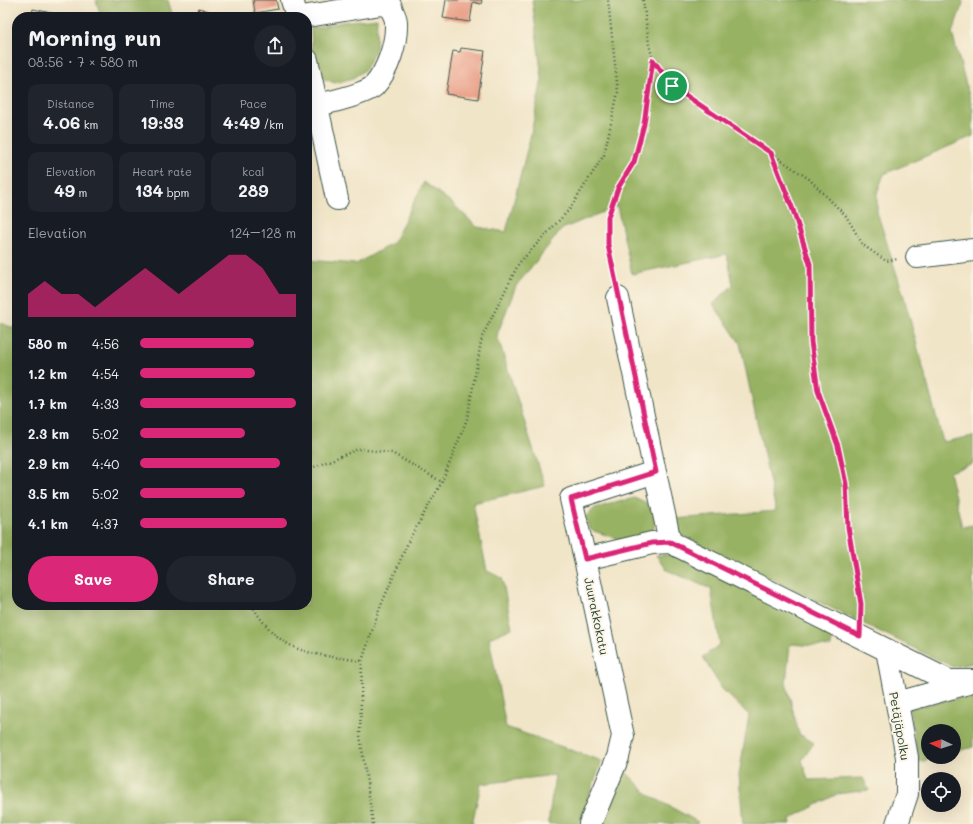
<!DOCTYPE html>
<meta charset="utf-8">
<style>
body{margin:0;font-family:Mali,sans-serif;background:#20242c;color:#f1f3f6;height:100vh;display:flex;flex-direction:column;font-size:15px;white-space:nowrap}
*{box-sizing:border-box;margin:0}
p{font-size:13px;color:#9ea1a6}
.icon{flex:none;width:22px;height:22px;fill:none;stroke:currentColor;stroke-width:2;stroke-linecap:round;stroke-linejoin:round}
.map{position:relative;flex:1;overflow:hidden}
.details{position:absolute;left:12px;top:12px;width:300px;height:598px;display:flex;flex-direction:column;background:#171b24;border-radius:16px;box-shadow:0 4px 16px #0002}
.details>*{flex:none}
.needle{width:26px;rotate:274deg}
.controls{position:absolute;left:921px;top:724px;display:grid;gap:8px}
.controls a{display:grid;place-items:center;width:40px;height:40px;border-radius:50%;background:#171b24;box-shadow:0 4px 16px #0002;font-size:20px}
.pin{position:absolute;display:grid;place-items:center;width:34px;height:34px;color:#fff;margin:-17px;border:2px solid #fff;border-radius:50%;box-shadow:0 1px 4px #0007}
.round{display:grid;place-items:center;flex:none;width:42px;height:42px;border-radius:21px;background:#20242c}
.summary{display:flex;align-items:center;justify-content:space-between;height:68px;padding:0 16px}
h1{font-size:22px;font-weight:800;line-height:30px}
.stats{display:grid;grid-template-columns:repeat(3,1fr);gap:6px;height:68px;padding:4px 16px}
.stats div{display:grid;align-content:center;border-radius:10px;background:#20242c;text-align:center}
.stats b{font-size:17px;font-weight:800}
.stats small{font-size:11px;font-weight:400}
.stats p{font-size:11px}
.chart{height:112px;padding:8px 16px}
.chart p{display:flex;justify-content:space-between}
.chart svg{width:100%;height:72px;margin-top:4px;fill:#db2777;opacity:.7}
.primary-button{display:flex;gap:8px;margin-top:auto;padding:8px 16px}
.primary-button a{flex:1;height:46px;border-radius:24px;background:#db2777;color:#fff;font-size:16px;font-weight:800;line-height:46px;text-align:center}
.primary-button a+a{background:#20242c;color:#f1f3f6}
ul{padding:0 16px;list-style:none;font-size:13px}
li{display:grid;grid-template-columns:64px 48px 1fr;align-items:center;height:30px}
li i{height:10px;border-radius:5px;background:#db2777}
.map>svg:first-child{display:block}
.forest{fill:#98b264;stroke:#5c784c}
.building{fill:#eaa28a}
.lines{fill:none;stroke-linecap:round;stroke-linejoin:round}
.minor-casing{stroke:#3e564a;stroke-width:24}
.path{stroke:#3e564a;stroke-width:2.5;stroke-dasharray:1 3;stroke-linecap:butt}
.minor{stroke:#fff;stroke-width:22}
.route-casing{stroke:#fff;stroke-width:8}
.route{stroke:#db2777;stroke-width:5}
.labels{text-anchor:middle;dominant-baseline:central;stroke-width:4;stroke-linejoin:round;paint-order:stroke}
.street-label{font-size:12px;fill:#1f3d34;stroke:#fcf5e5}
</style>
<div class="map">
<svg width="973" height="824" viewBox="0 0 973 824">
<rect width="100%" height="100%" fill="#fcf5e5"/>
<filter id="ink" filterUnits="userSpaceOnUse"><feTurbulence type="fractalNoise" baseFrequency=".025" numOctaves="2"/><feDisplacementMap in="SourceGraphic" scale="8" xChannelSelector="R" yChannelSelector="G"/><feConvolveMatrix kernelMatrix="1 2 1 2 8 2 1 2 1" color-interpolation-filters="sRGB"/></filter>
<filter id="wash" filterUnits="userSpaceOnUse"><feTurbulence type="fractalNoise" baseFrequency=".012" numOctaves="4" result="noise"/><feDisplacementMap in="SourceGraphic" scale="16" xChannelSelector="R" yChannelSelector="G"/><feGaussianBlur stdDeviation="0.9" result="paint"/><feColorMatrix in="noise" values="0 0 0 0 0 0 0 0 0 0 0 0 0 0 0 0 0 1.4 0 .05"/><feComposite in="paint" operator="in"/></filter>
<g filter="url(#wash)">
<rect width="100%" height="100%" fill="#f1e5c8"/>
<path class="forest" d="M96,0H168L173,17H101Z
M532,0H962L963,3L952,33L973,110V136L884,174L877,193V212L904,297L943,442L973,436V464L949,472L962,527L973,525V663L953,667L677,533L674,519L776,511L740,343L713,304L733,285L727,254L632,274L617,206L562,229L516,286L497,335L545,486L473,503L487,571L502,578L512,628L489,638L506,727L602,761L579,824H548L555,775L481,784L472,824H0V323L17,329V605H307V260L356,264L393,243L424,182L452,203L477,227L506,232L530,138L542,79Z
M377,18L376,48L366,69L353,78L335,83L319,77L312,51L311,29L342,22Z
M634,498L648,504L656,520L652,534L624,541L591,530L584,518L595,508Z
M656,555H671L832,627L831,647L790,644L786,683L799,734L814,743L802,760L808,780L863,778L869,790L837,794L790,819L791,824H743L739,775L749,715L722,689L703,657L720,644L711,589L667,570Z
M973,695V747L954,752V731H928V757H937L919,762L909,708Z
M623,769L649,795L698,822L697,824H603Z"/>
<g id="blocks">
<path class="building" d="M253,0H276L278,9L255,13Z
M446,0H482L481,4L473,2L470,22L443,18Z
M199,8L226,17H196Z
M33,9L65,16V17H31Z
M461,48L485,51L478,99L446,94L453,51L460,52Z"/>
</g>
</g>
<g filter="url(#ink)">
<use href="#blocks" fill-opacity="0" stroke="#3e564a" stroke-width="1"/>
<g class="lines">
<defs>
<path id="minor" d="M292,0L297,17
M302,17L381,4L391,7C392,12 396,17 396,22C397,42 388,71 374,86C365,94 331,102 318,105
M307,60L337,199
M917,257L973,250
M655,472L670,542
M585,559L571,499L655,472L618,298
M887,650L907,757V794L897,824
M897,703L965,684
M590,824L618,757L623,736L585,559L652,543L670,542L949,681H973"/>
</defs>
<use href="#minor" class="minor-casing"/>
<path class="path" d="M643,0L649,44L653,60L672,86L771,153L793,210L810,264L811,342L818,391L838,446L846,484L848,527L861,604V615
M772,154L809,179L846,216L863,245L886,261L898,259
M615,279C608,247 603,217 619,187C623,178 631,170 634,160C645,128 648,94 653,61
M307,470L358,449L392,453L442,482
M252,605C262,624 280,643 301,650C319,656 343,658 362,661
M373,824L360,735L362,661L379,610L409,540L442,482L467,419L482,337L519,263L569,210L604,155L618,92L608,0"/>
<use href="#minor" class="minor"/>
</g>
</g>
<g class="lines" filter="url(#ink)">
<defs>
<path id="route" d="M653,60L672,86L771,153L793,210L810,264L811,342L818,391L838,446L846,484L848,527L861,604L860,636L670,542L652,543L585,559L571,499L656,472L608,245V217L618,188L634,162L644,124Z"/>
</defs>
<use href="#route" class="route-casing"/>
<use href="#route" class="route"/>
</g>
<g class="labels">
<g class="street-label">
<text transform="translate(597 616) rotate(78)">Juurakkokatu</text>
<text transform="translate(900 726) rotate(80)">Petäjäpolku</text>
</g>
</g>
</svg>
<div class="controls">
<a><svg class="needle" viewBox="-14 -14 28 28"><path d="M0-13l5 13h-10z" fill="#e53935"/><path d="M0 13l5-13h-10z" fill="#9ea1a6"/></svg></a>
<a><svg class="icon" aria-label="locate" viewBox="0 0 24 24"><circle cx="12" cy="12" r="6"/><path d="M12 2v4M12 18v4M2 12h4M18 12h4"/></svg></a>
</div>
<div class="pin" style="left:672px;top:86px;background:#1e9e55"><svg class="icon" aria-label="arrive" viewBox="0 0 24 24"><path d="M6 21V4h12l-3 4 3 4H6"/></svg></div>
<section class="details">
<div class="summary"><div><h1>Morning run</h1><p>08:56 · 7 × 580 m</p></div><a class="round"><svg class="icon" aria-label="share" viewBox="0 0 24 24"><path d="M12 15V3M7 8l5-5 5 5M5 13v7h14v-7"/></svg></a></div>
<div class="stats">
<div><p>Distance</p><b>4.06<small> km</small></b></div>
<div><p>Time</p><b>19:33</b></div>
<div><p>Pace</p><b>4:49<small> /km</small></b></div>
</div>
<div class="stats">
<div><p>Elevation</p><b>49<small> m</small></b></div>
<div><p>Heart rate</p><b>134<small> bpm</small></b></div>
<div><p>kcal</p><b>289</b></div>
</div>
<div class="chart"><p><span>Elevation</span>124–128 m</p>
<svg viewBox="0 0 160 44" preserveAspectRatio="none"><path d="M0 44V30L10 22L20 30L30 30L40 38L50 30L60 22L70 14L80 22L90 30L100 22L110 14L120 6L130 6L140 14L150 30L160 30V44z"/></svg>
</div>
<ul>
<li><b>580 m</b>4:56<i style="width:73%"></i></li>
<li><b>1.2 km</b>4:54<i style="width:74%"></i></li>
<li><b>1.7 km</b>4:33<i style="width:100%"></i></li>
<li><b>2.3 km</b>5:02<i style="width:67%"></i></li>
<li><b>2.9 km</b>4:40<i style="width:90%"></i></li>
<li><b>3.5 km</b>5:02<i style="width:67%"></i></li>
<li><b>4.1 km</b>4:37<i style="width:94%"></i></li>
</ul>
<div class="primary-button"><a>Save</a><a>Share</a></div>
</section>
</div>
